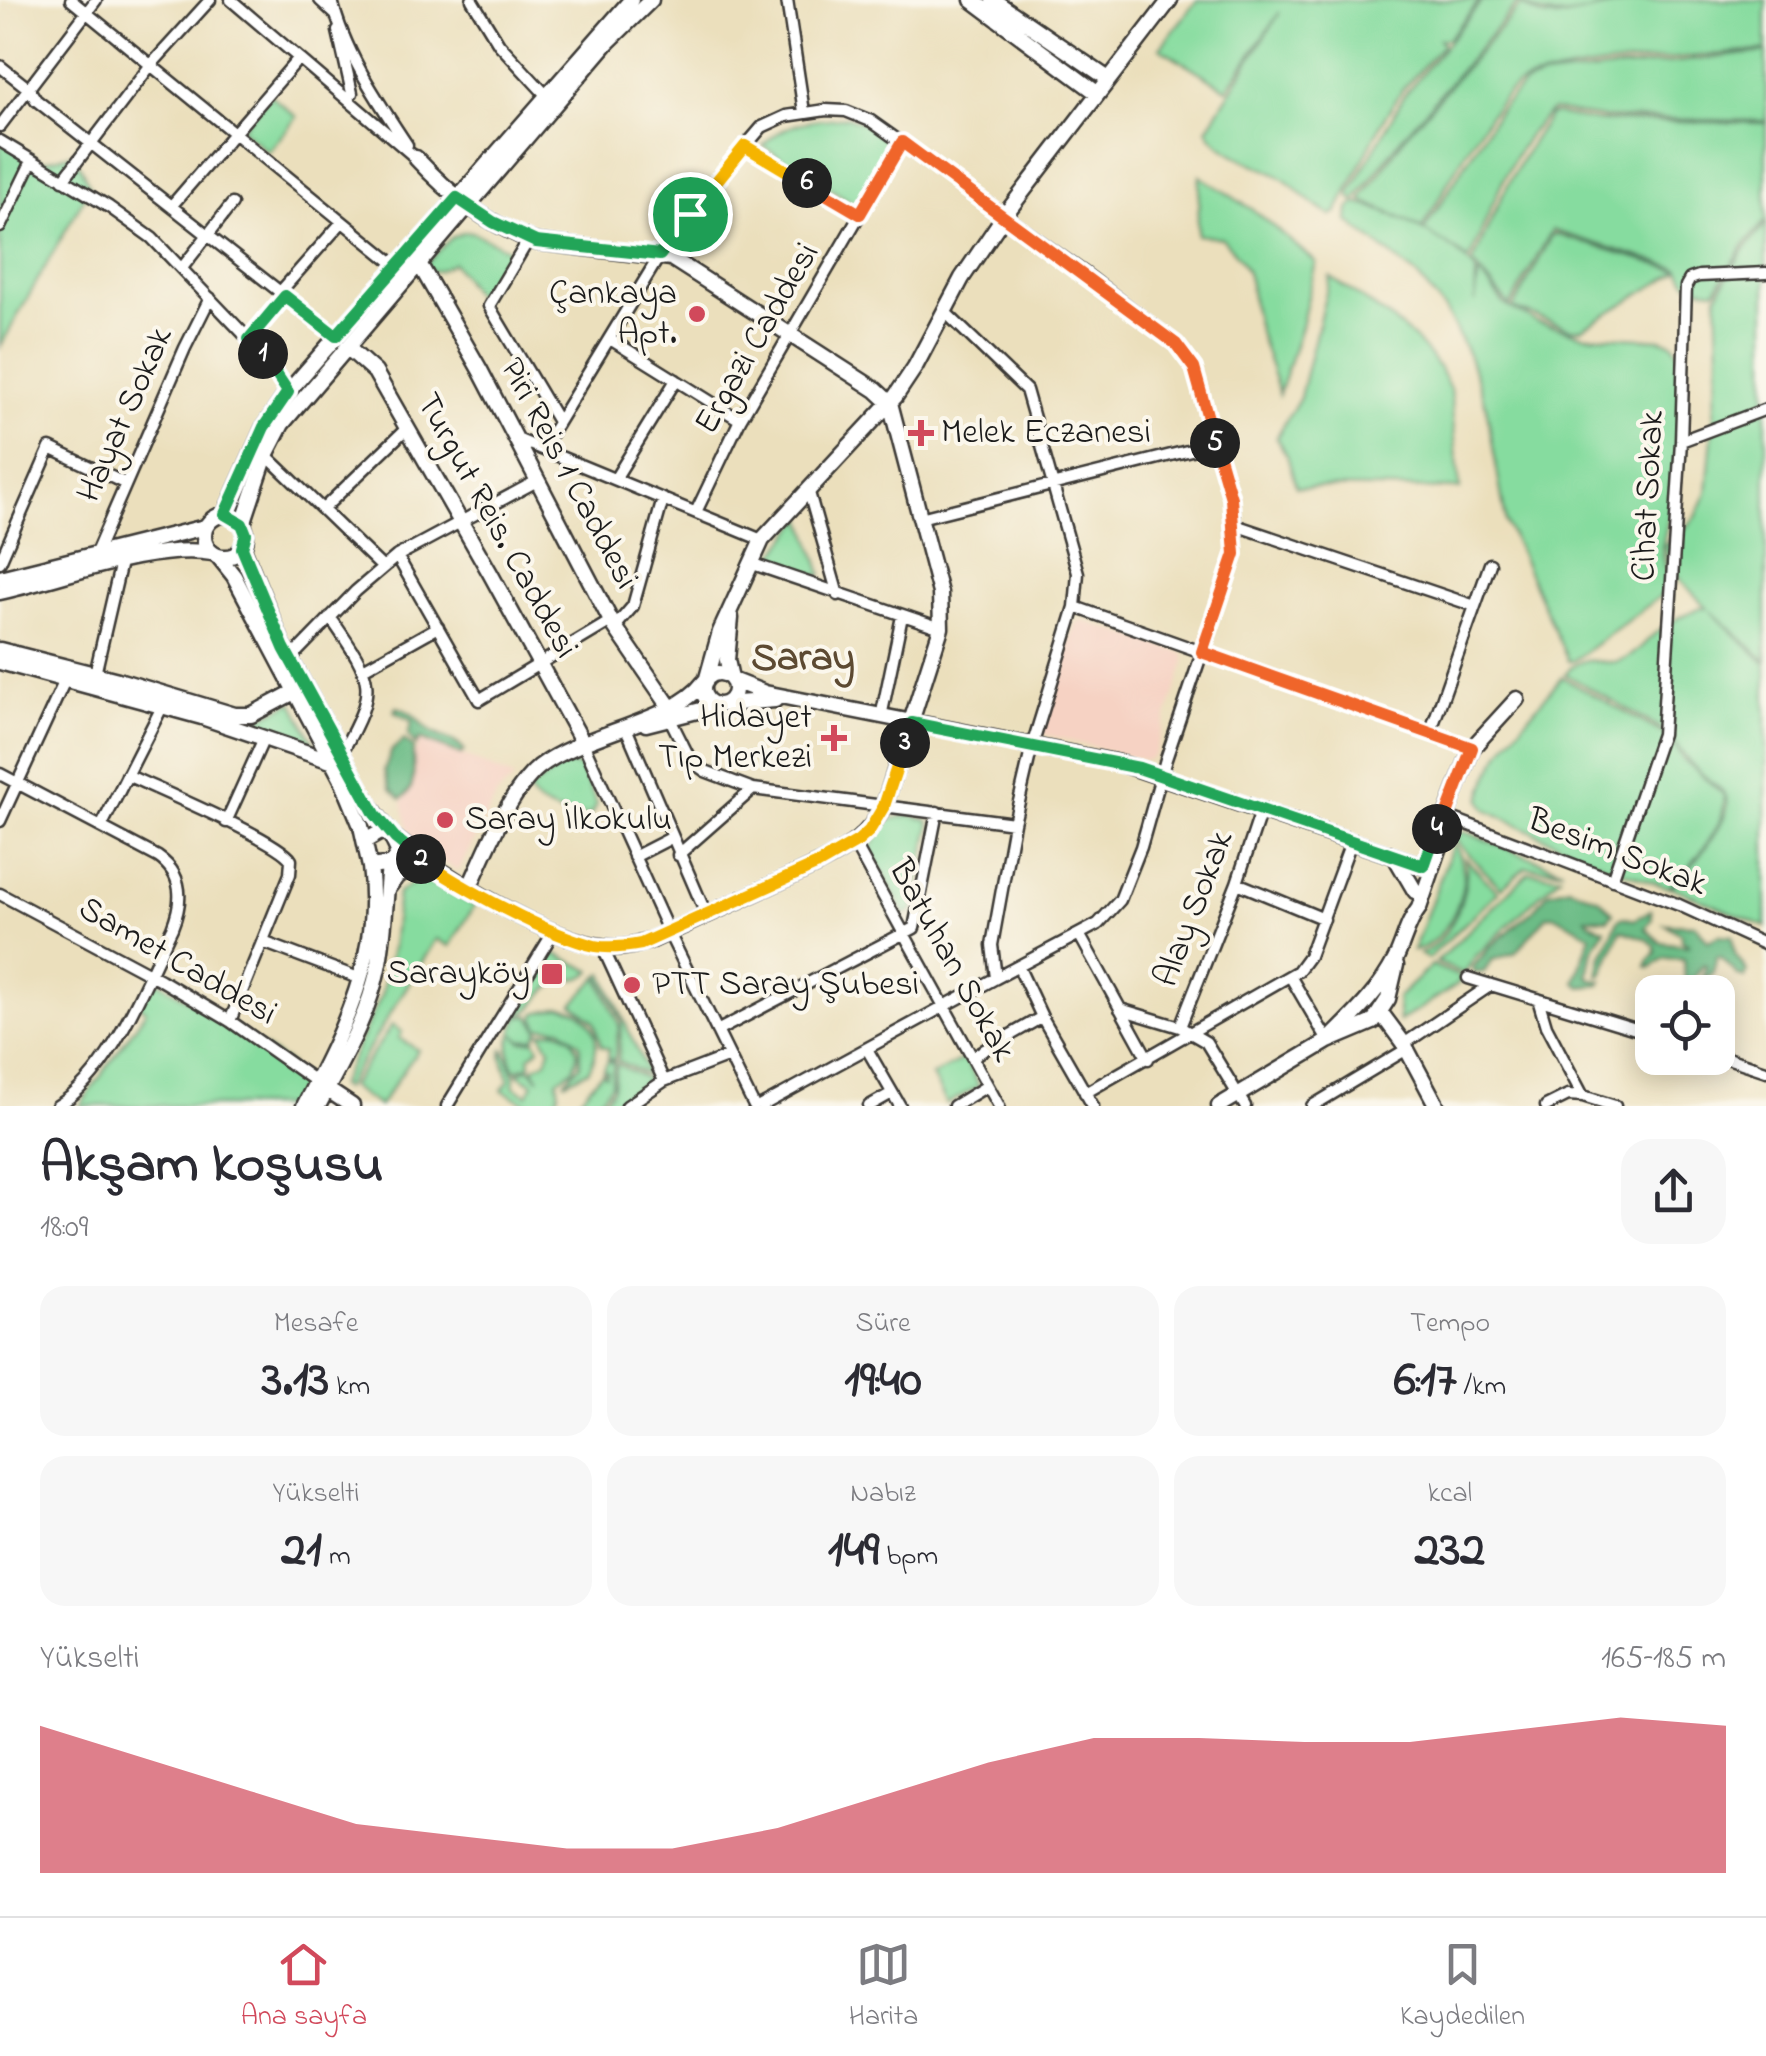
<!DOCTYPE html>
<html lang="tr">
<meta charset="utf-8">
<style>
body{margin:0;font-family:"Indie Flower",sans-serif;background:#f7f7f7;color:#2b2b33;height:100vh;display:flex;flex-direction:column;font-size:38px;white-space:nowrap}
*{box-sizing:border-box;margin:0}
p{font-size:32px;color:#7c7c81}
.icon{flex:none;width:55px;height:55px;fill:none;stroke:currentColor;stroke-width:2;stroke-linecap:round;stroke-linejoin:round}
.map{position:relative;height:1106px;overflow:hidden}
.drawer{display:flex;flex-direction:column;background:#fff;flex:1}
.drawer>*{flex:none}
.buttons{position:absolute;left:1635px;top:975px;display:grid;gap:20px}
.buttons a{display:grid;place-items:center;width:100px;height:100px;border-radius:20px;background:#fff;box-shadow:0 5px 25px #0003;font-size:50px}
.pin{position:absolute;display:grid;place-items:center;width:85px;height:85px;color:#fff;margin:-42px;border:5px solid #fff;border-radius:50%;box-shadow:0 2px 10px #0007}
.km{position:absolute;width:50px;height:50px;margin:-25px;border-radius:50%;background:#222;color:#fff;font-size:28px;line-height:50px;text-align:center}
.round{display:grid;place-items:center;flex:none;width:105px;height:105px;border-radius:30px;background:#f7f7f7}
.overview{display:flex;align-items:center;justify-content:space-between;height:170px;padding:0 40px}
h1{font-size:55px;font-weight:700;line-height:75px}
.metrics{display:grid;grid-template-columns:repeat(3,1fr);gap:15px;height:170px;padding:10px 40px}
.metrics div{display:grid;align-content:center;border-radius:25px;background:#f7f7f7;text-align:center}
.metrics b{font-size:50px;font-weight:700}
.metrics small{font-size:28px;font-weight:400}
.metrics p{font-size:28px}
.chart{height:280px;padding:20px 40px}
.chart p{display:flex;justify-content:space-between}
.chart svg{width:100%;height:180px;margin-top:10px;fill:#d1495b;opacity:.7}
.tab-bar{display:flex;justify-content:space-around;align-items:center;height:140px;border-top:2px solid #e1e1e2;background:#fff;font-size:28px;color:#7c7c81}
.tab-bar a{display:grid;justify-items:center;gap:5px}
.tab-bar .active{color:#d1495b}
.map>svg:first-child{display:block}
.built{fill:#f6d2c3}
.green{fill:#86dc9f;stroke:#517c5e;stroke-width:2.5}
.forest{fill:#6cbc86;stroke:#446c51;stroke-width:2.5}
.lines{fill:none;stroke-linecap:round;stroke-linejoin:round}
.street-casing{stroke:#3b3934;stroke-width:15}
.secondary-casing{stroke:#3b3934;stroke-width:19}
.street{stroke:#fff;stroke-width:10}
.secondary{stroke:#fff;stroke-width:14}
.split-1-casing{stroke:#fff;stroke-width:20}
.split-2-casing{stroke:#fff;stroke-width:20}
.split-3-casing{stroke:#fff;stroke-width:20}
.split-4-casing{stroke:#fff;stroke-width:20}
.split-5-casing{stroke:#fff;stroke-width:20}
.split-6-casing{stroke:#fff;stroke-width:20}
.split-7-casing{stroke:#fff;stroke-width:20}
.split-1{stroke:#22a559;stroke-width:12}
.split-2{stroke:#22a559;stroke-width:12}
.split-3{stroke:#f5b400;stroke-width:12}
.split-4{stroke:#22a559;stroke-width:12}
.split-5{stroke:#f0652b;stroke-width:12}
.split-6{stroke:#f0652b;stroke-width:12}
.split-7{stroke:#f5b400;stroke-width:12}
.poi-dot{fill:#d1495b;stroke:#fbf7ec;stroke-width:4}
.labels{text-anchor:middle;dominant-baseline:central;stroke-width:8;stroke-linejoin:round;paint-order:stroke}
.poi-label{font-size:35px;fill:#1c1c1c;stroke:#fbf7ec;text-anchor:end}
.street-label{font-size:35px;fill:#1c1c1c;stroke:#fbf7ec}
.quarter-label{font-size:40px;font-weight:bold;fill:#5d4a32;stroke:#fbf7ec}
</style>
<div class="map">
<svg width="1766" height="1106" viewBox="0 0 1766 1106">
<rect width="100%" height="100%" fill="#fbf7ec"/>
<filter id="ink" filterUnits="userSpaceOnUse"><feTurbulence type="fractalNoise" baseFrequency=".01" numOctaves="2"/><feDisplacementMap in="SourceGraphic" scale="20" xChannelSelector="R" yChannelSelector="G"/><feConvolveMatrix kernelMatrix="1 2 1 2 8 2 1 2 1" color-interpolation-filters="sRGB"/></filter>
<filter id="wash" filterUnits="userSpaceOnUse"><feTurbulence type="fractalNoise" baseFrequency=".0048" numOctaves="4" result="noise"/><feDisplacementMap in="SourceGraphic" scale="40" xChannelSelector="R" yChannelSelector="G"/><feGaussianBlur stdDeviation="2.25" result="paint"/><feColorMatrix in="noise" values="0 0 0 0 0 0 0 0 0 0 0 0 0 0 0 0 0 1.4 0 .05"/><feComposite in="paint" operator="in"/></filter>
<g filter="url(#wash)">
<rect width="100%" height="100%" fill="#ebdfbc"/>
<path class="built" d="M1081,620L1183,653L1186,659L1154,756L1146,761L1040,733L1051,688L1076,623Z
M421,737L515,778L497,795L458,872L410,838L402,802L412,788V760Z"/>
<path class="green" d="M1197,0H1480L1448,39H1439L1443,44L1402,90L1383,120L1337,212L1331,215C1311,206 1298,188 1280,177C1257,163 1220,155 1207,129L1280,12L1227,89L1160,48Z
M1483,0H1629C1604,6 1573,19 1547,15C1536,13 1529,4 1518,3L1399,141L1355,201L1350,198V193L1405,94Z
M1640,0H1766V50C1722,55 1541,66 1515,87C1484,111 1444,192 1422,228L1361,200L1407,134L1521,5L1543,17L1557,18Z
M1766,52V121L1603,118L1553,110C1514,139 1488,216 1470,260L1424,230L1499,110L1523,85L1543,77Z
M270,95L297,117L268,152L241,129Z
M1555,114L1595,121L1766,123V220L1742,248L1716,290C1700,290 1685,285 1680,269L1552,230L1510,306L1473,263C1494,210 1517,161 1550,115Z
M847,117L865,124L891,144L856,205L763,146C784,121 815,120 847,117Z
M0,138L43,161L70,154L80,166L90,187L0,347Z
M1200,176L1253,210L1316,262L1301,327L1279,394C1273,370 1263,348 1257,325C1246,279 1258,277 1222,238L1197,235Z
M1356,203C1391,211 1454,242 1476,271L1475,302L1479,272L1505,305L1538,322L1584,335L1660,339L1673,343L1678,351L1683,437L1681,462L1662,547L1668,585L1666,592L1573,661H1568L1506,522L1486,406L1469,357L1446,311L1417,276L1348,221L1349,209Z
M1766,224V661L1711,611L1766,664V927L1671,887C1686,875 1736,817 1726,796C1721,786 1705,778 1697,770C1687,760 1680,750 1672,740L1682,758L1724,795C1729,824 1689,870 1668,887C1604,868 1545,838 1486,809L1481,800C1491,752 1532,714 1562,677L1669,737L1663,730L1565,674C1587,647 1602,672 1629,657C1640,651 1648,638 1658,631C1671,621 1686,614 1700,607L1707,608L1671,570L1665,546L1696,517L1707,492L1719,357L1717,295L1741,254Z
M464,232H472L511,251L478,299L453,263L438,271H426L425,265L451,238Z
M1553,234L1558,235L1679,271L1581,329H1571L1513,308Z
M1330,277C1375,308 1427,336 1450,389L1460,489L1296,487L1287,455L1276,438L1300,397Z
M803,517L822,574L819,576L771,560Z
M293,702L315,745L250,723Z
M565,763L580,767L595,800L597,804L590,816C567,814 540,812 528,791Z
M909,815L928,820L930,826L913,910L905,915L870,849L887,820Z
M1463,831L1563,870L1526,867L1501,888L1455,840Z
M1453,844C1480,874 1450,944 1413,951Z
M1466,859L1498,892L1428,959L1420,954C1453,940 1469,892 1466,859Z
M1529,872L1560,876L1474,958L1464,974L1436,962Z
M417,880L432,883L475,905L450,946L436,939L344,1089L339,1086L381,996L392,948L398,893Z
M552,952L592,971C582,981 574,978 561,982C541,989 541,1000 529,1010C525,1013 519,1014 513,1016Z
M1432,965L1461,977L1458,984L1399,1022L1397,998Z
M603,973L648,1074V1075L618,1061L622,1022L600,975Z
M598,977L619,1025L611,1085L595,1106H581L577,1102L602,1073L606,1076L608,1072L603,1071L608,1060L612,1063L613,1059H608L609,1049L601,1046L594,1021L573,1004Z
M153,978L290,1064L288,1069L304,1079L292,1106H80L146,1011L138,1004Z
M561,1007C595,1011 605,1044 588,1071L564,1082L580,1065V1044L561,1028L539,1027L534,1017L536,1013Z
M529,1015L539,1030L535,1038L521,1040L514,1034L521,1041L535,1040L539,1048L529,1057L531,1065L515,1070C504,1049 511,1037 518,1017Z
M392,1025L402,1032L399,1038L418,1050L379,1106L350,1087Z
M556,1030C576,1036 583,1052 572,1070L557,1080L559,1093L553,1106H531L502,1090L509,1080L502,1057L503,1048L515,1077L514,1086L527,1095L533,1084L517,1073L529,1068L539,1079L533,1068L546,1061L550,1049L541,1033Z
M965,1058L979,1086L947,1104L932,1076Z
M617,1064L649,1080L619,1099L614,1106H600L613,1088Z"/>
<path class="forest" d="M397,707C416,712 417,722 429,730C440,739 454,738 464,750L461,755L420,739L416,745L408,735L412,721L394,712Z
M404,740L413,747C412,766 419,788 401,799L390,788L384,770L392,750Z
M1569,887L1600,899L1613,913L1608,919L1586,918L1590,923L1605,929L1593,950L1588,975L1592,980L1602,981L1600,985L1581,987L1575,982L1591,935L1553,915L1547,916L1515,953L1492,960L1484,972L1474,973L1472,968L1490,947L1536,908L1548,892Z
M1651,910L1652,919L1645,928L1660,942L1690,946L1681,940L1682,935L1665,924L1696,925L1708,941L1720,935L1732,936L1735,954L1747,971L1745,978L1738,976L1721,957H1717L1712,975L1703,977L1706,966L1703,965L1692,981H1685L1684,959L1664,958L1650,968L1647,967L1648,961L1656,953L1655,946L1647,939L1621,930L1602,975L1598,976L1601,958L1618,920L1623,917L1634,920Z"/>
</g>
<g filter="url(#ink)">
<g class="lines">
<defs>
<path id="street" d="M71,0L398,267
M231,0L416,158
M320,0L335,14
M332,0C344,52 378,101 407,145
M472,0L499,44L546,95
M787,0L804,112
M338,31L352,93
M0,66L29,89L36,100L336,336
M0,126L96,0
M0,141L109,207L152,238L262,353L288,392
M745,146L860,214
M63,180L150,66L210,0
M173,204L299,58
M0,227L32,161
M529,239L489,306L557,420
M182,268L232,204
M281,291L342,222
M249,339L285,296
M610,339L740,420
M517,439L762,540
M1681,441L1766,409
M542,449L660,255L712,185L762,127L786,116L826,110L846,111L871,121L1082,271L1176,343L1194,368L1231,498L1235,525V555L1166,759L1141,847L1120,900L1098,924L996,978
M266,455L382,567
M615,479L676,380
M808,489L838,595
M323,509L407,428
M696,512L740,420L902,142
M920,518L1215,444
M1235,525L1475,606
M95,555L185,348L210,298
M397,556L479,700L611,621
M0,562L50,448L124,483
M750,563L941,628
M1075,607L1472,748
M330,617C372,678 380,685 342,752
M615,627L633,606L663,499
M291,658L356,591L397,556L537,481
M363,669L438,627
M95,674L121,562
M881,717L902,616
M670,719L691,761L705,771L753,789L1014,823
M626,728L706,914
M1430,733L1490,564
M583,743L669,933L754,1106
M0,774L158,857C184,875 183,901 172,928C145,983 111,1075 57,1106
M127,775C156,789 279,840 291,860L290,874L230,1021
M1446,816L1679,905L1766,945
M0,821L66,678
M226,822L264,738
M101,827L163,705
M854,843L999,1106
M678,855L753,789
M634,857L671,838
M1612,880L1662,734L1681,441L1686,286L1690,279L1699,276L1766,273
M1237,883L1324,919
M0,894L161,980L230,1021L321,1085
M1079,934L1148,1059
M263,942L361,979
M602,946L664,1081
M1019,968L1042,1017L1093,1106
M1290,976L1328,1041
M1468,978L1652,1034
M1538,999L1546,1026L1583,1096L1615,1106
M1120,1009L1180,1027L1206,1042L1245,1106
M1180,1027L1237,883L1261,811
M717,1031L914,928L937,812
M1404,1044L1491,985
M867,1049L900,1106
M1718,1055L1766,1071
M972,1057L1042,1017
M1085,1093L1298,971L1309,956L1351,842
M447,1106L554,931
M627,1106L664,1081L729,1056
M761,1106L996,978L992,945L1014,823L1032,746L1075,607L1078,573L1026,390L944,311
M869,1106L892,1093
M954,1106L987,1086
M1312,1106L1407,1049
M1546,1106L1568,1095L1583,1096"/>
<path id="secondary" d="M972,0L1097,93
M993,0L1107,78
M420,265L480,370L611,621L670,707
M347,347L375,372L490,573L583,743
M225,514L264,427L288,392L631,0
M204 536a21 21 0 1 1 42 0a21 21 0 1 1-42 0Z
M243,524L266,455L282,424L607,43L651,0
M243,548L284,648L368,803L390,833
M218,556L234,576L342,780L361,826L370,867L393,864L398,851L390,834L381,832L365,841
M0,578L205,527
M0,592C60,579 153,543 212,553
M0,650L118,680L235,715H251L294,692
M0,662L202,717L334,762
M703 689a16 16 0 1 1 32 0a16 16 0 1 1-32 0Z
M707,678L720,632L762,540L895,397L915,367L962,278L1004,216L1170,0
M731,678L727,660L731,618
M732,680L765,693L1120,763L1432,869
M727,704L775,700
M646,724L717,706
M1438,828L1443,823L1472,748L1517,699
M395,838C441,874 550,942 607,947C623,949 637,945 652,940L818,864C847,849 869,836 884,806L941,628L940,593L890,403L876,390L671,258L536,242C487,224 451,196 416,158
M1395,857L1415,891
M388,888L397,876L416,867
M469,888C486,852 508,793 539,767C582,733 675,722 704,682
M1381,1013L1404,1044L1437,1106
M1328,1041C1354,1015 1378,993 1395,960C1404,942 1407,923 1419,908L1445,832L1443,823
M322,1086L352,1106
M304,1106C343,1030 382,955 370,867
M318,1106C341,1062 368,1017 378,968C385,934 385,900 389,866
M1219,1106L1328,1041L1373,1022L1388,999L1396,965"/>
</defs>
<use href="#street" class="street-casing"/>
<use href="#secondary" class="secondary-casing"/>
<use href="#street" class="street"/>
<use href="#secondary" class="secondary"/>
</g>
</g>
<g class="lines" filter="url(#ink)">
<defs>
<path id="split-1" d="M263,354L249,339L285,296L336,336L457,198L493,222L536,242L660,255L690,214"/>
<path id="split-2" d="M263,354L288,392L264,427L225,514L242,524L246,534L242,548L284,648L375,814L395,838L421,859"/>
<path id="split-3" d="M421,859C458,886 550,936 595,946C610,949 625,947 641,944L818,864L858,841L869,831L884,806L905,743"/>
<path id="split-4" d="M905,743L912,723L1139,768L1424,866L1437,829"/>
<path id="split-5" d="M1215,443L1231,498L1235,554L1202,652L1472,748L1443,824L1437,829"/>
<path id="split-6" d="M807,183L860,214L902,142L1176,344L1194,368L1215,443"/>
<path id="split-7" d="M690,214L745,146L807,183"/>
</defs>
<use href="#split-1" class="split-1-casing"/>
<use href="#split-2" class="split-2-casing"/>
<use href="#split-3" class="split-3-casing"/>
<use href="#split-4" class="split-4-casing"/>
<use href="#split-5" class="split-5-casing"/>
<use href="#split-6" class="split-6-casing"/>
<use href="#split-7" class="split-7-casing"/>
<use href="#split-1" class="split-1"/>
<use href="#split-2" class="split-2"/>
<use href="#split-3" class="split-3"/>
<use href="#split-4" class="split-4"/>
<use href="#split-5" class="split-5"/>
<use href="#split-6" class="split-6"/>
<use href="#split-7" class="split-7"/>
</g>
<g class="poi-dot">
<circle cx="697" cy="314" r="10"/>
<path d="M916 418h10v10h10v10h-10v10h-10v-10h-10v-10h10z"/>
<path d="M829 723h10v10h10v10h-10v10h-10v-10h-10v-10h10z"/>
<circle cx="445" cy="820" r="10"/>
<rect x="540" y="962" width="24" height="24" rx="5"/>
<circle cx="632" cy="985" r="10"/>
</g>
<g class="labels">
<g class="poi-label">
<text x="677" y="294">Çankaya<tspan x="677" dy="40">Apt.</tspan></text>
<text x="941" y="433" text-anchor="start">Melek Eczanesi</text>
<text x="812" y="718">Hidayet<tspan x="812" dy="40">Tıp Merkezi</tspan></text>
<text x="465" y="820" text-anchor="start">Saray İlkokulu</text>
<text x="530" y="974">Sarayköy</text>
<text x="652" y="985" text-anchor="start">PTT Saray Şubesi</text>
</g>
<g class="street-label">
<text transform="translate(758 339) rotate(-60)">Ergazi Caddesi</text>
<text transform="translate(126 415) rotate(-66)">Hayat Sokak</text>
<text transform="translate(568 474) rotate(62)">Piri Reis 1 Caddesi</text>
<text transform="translate(1649 496) rotate(-87)">Cihat Sokak</text>
<text transform="translate(496 526) rotate(61)">Turgut Reis. Caddesi</text>
<text transform="translate(1617 853) rotate(21)">Besim Sokak</text>
<text transform="translate(1195 909) rotate(-69)">Alay Sokak</text>
<text transform="translate(951 961) rotate(61)">Batuhan Sokak</text>
<text transform="translate(177 962) rotate(30)">Samet Caddesi</text>
</g>
<g class="quarter-label">
<text x="803" y="659">Saray</text>
</g>
</g>
</svg>
<div class="buttons">
<a><svg class="icon" aria-label="locate" viewBox="0 0 24 24"><circle cx="12" cy="12" r="6"/><path d="M12 2v4M12 18v4M2 12h4M18 12h4"/></svg></a>
</div>
<div class="pin" style="left:690px;top:214px;background:#1e9e55"><svg class="icon" aria-label="arrive" viewBox="0 0 24 24"><path d="M6 21V4h12l-3 4 3 4H6"/></svg></div>
<b class="km" style="left:263px;top:354px">1</b>
<b class="km" style="left:421px;top:859px">2</b>
<b class="km" style="left:905px;top:743px">3</b>
<b class="km" style="left:1437px;top:829px">4</b>
<b class="km" style="left:1215px;top:443px">5</b>
<b class="km" style="left:807px;top:183px">6</b>
</div>
<section class="drawer">
<div class="overview"><div><h1>Akşam koşusu</h1><p>18:09</p></div><a class="round"><svg class="icon" aria-label="share" viewBox="0 0 24 24"><path d="M12 15V3M7 8l5-5 5 5M5 13v7h14v-7"/></svg></a></div>
<div class="metrics">
<div><p>Mesafe</p><b>3.13<small> km</small></b></div>
<div><p>Süre</p><b>19:40</b></div>
<div><p>Tempo</p><b>6:17<small> /km</small></b></div>
</div>
<div class="metrics">
<div><p>Yükselti</p><b>21<small> m</small></b></div>
<div><p>Nabız</p><b>149<small> bpm</small></b></div>
<div><p>kcal</p><b>232</b></div>
</div>
<div class="chart"><p><span>Yükselti</span>165–185 m</p>
<svg viewBox="0 0 160 44" preserveAspectRatio="none"><path d="M0 44V8L10 16L20 24L30 32L40 35L50 38L60 38L70 33L80 25L90 17L100 11L110 11L120 12L130 12L140 9L150 6L160 8V44z"/></svg>
</div>
</section>
<nav class="tab-bar">
<a class="active"><svg class="icon" aria-label="home" viewBox="0 0 24 24"><path d="M3 11l9-7 9 7M6 9v11h12V9"/></svg>Ana sayfa</a>
<a><svg class="icon" aria-label="map" viewBox="0 0 24 24"><path d="M3 6l6-2 6 2 6-2v14l-6 2-6-2-6 2zM9 4v14M15 6v14"/></svg>Harita</a>
<a><svg class="icon" aria-label="saved" viewBox="0 0 24 24"><path d="M7 4h10v16l-5-4-5 4z"/></svg>Kaydedilen</a>
</nav>
